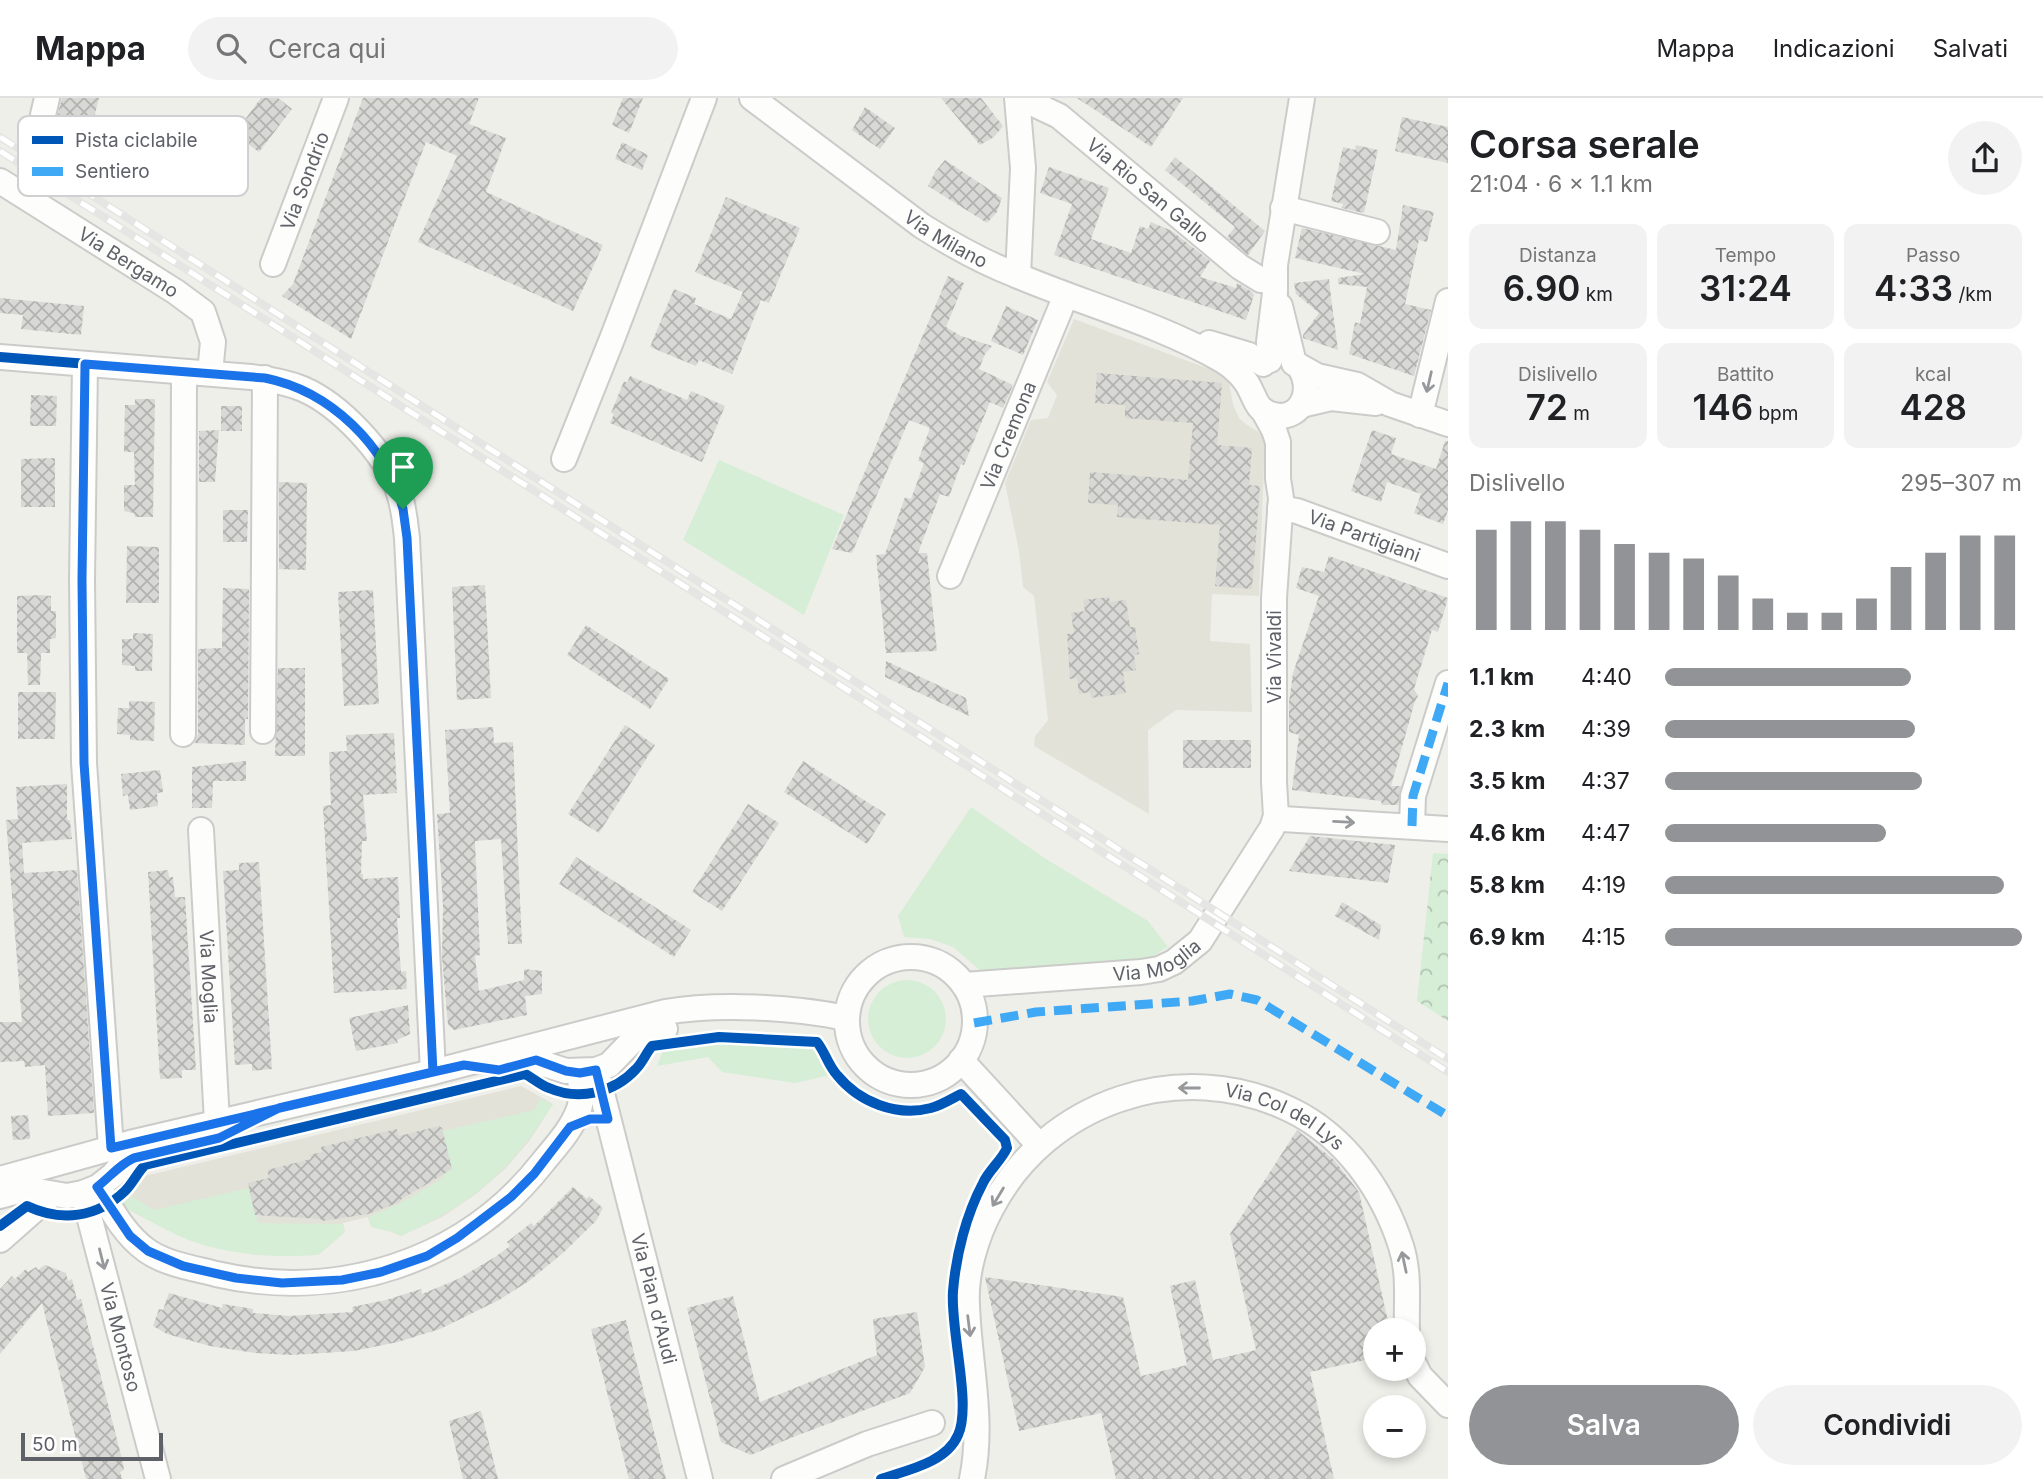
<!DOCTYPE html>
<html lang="it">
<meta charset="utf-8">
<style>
body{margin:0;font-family:Inter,sans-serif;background:#f2f2f2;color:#202124;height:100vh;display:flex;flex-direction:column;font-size:26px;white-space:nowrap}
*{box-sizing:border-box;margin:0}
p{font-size:23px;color:#757577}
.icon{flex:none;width:38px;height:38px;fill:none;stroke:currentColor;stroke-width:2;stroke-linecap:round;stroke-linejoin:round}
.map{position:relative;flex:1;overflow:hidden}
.side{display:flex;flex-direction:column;background:#fff;width:595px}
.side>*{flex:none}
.buttons{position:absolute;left:1363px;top:1220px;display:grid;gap:14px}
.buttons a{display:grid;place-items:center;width:63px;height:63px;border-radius:50%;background:#fff;box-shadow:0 4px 10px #0003;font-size:35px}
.scale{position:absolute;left:21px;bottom:18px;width:142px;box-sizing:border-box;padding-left:7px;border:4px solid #5e6168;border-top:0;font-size:19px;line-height:24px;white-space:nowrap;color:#5e6168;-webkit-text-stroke:5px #fff;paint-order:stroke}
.pin{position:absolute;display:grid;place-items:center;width:60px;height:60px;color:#fff;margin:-72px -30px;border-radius:50% 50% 50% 0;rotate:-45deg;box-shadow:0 0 7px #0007}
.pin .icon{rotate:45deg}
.round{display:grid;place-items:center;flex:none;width:74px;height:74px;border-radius:37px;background:#f2f2f2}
.overview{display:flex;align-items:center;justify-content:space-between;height:119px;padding:0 21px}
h1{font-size:38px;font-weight:600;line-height:52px}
.metrics{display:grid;grid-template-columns:repeat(3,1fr);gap:10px;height:119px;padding:7px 21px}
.metrics div{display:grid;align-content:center;border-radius:14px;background:#f2f2f2;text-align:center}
.metrics b{font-size:35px;font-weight:600}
.metrics small{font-size:19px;font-weight:400}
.metrics p{font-size:19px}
.chart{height:196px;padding:14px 21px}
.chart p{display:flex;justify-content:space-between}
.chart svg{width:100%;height:126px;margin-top:7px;stroke:#919396;stroke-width:6}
.button{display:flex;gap:14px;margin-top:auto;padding:14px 21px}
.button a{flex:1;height:80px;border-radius:42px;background:#919396;color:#fff;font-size:28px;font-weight:600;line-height:80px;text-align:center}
.button a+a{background:#f2f2f2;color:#202124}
ul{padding:0 21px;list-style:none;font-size:23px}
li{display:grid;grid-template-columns:112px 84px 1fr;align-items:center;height:52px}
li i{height:18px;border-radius:9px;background:#919396}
header{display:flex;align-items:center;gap:42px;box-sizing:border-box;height:98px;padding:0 35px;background:#fff;border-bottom:2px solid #e0e0e0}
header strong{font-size:33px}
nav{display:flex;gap:38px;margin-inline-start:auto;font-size:24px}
.search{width:490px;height:63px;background:#f2f2f2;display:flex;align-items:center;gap:18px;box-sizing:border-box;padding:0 24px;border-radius:38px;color:#757577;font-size:26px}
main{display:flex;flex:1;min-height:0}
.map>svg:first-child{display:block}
.education{fill:#e2e2d9}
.grass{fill:#d6edd6}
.park{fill:url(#park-crowns)}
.building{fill:url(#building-cross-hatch)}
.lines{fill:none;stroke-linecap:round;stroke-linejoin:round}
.minor-casing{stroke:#cbccca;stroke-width:28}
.minor{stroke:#fdfdfc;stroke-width:24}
.rail-casing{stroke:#e5e5e4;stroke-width:8}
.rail{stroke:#fff;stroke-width:5;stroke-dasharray:16;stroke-linecap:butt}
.quiet{stroke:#3fa9f5;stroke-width:9;stroke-dasharray:18 9;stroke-linecap:butt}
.cycleway-casing{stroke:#fff;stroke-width:15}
.cycleway{stroke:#0057b8;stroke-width:10}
.oneway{stroke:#96989c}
.route-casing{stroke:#fff;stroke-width:14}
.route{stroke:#1a73e8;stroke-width:9}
.labels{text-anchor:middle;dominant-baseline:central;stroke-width:7;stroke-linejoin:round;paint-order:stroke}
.street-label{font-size:19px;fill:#5e6168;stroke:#fff}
.key{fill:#fff;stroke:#cfd0d2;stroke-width:2}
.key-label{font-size:19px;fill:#5e6168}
</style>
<header>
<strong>Mappa</strong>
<div class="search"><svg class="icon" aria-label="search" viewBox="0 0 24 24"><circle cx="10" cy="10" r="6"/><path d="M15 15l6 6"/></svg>Cerca qui</div>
<nav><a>Mappa</a><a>Indicazioni</a><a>Salvati</a></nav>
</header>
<main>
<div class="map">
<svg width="1448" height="1381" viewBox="0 0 1448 1381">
<defs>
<pattern id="park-crowns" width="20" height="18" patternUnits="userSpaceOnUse" patternTransform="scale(1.75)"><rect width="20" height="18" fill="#d6edd6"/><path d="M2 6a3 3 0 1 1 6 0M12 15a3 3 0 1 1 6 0" fill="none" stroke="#b1c3b1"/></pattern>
<pattern id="building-cross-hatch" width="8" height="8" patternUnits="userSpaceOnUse" patternTransform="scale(1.75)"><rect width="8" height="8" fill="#d8d8d4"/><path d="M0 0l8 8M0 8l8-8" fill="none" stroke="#b2b3b0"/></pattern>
</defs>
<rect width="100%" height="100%" fill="#efefea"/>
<path class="education" d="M1074,221L1223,276L1229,285L1233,306L1239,320L1247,327L1265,338L1259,498L1212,496L1210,543L1250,546L1252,614L1176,612L1148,632L1149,716L1034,648L1035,638L1048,622L1034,498L1023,489L1019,453L1005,385L1031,322L1048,320L1057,297L1047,284Z
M521,988L553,1006L530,1042L506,1070L476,1096L442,1119L401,1138L392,1134L371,1129L368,1119L343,1125L345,1134L318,1157H256L219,1150L182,1139L121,1108L145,1078Z"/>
<path class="grass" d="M719,362L844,417L804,517L683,442Z
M971,709L1046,761L1148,823L1168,849L1146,862L1003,874L981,873L953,849L930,841L904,839L898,818Z
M868 921a39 39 0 1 1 78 0a39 39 0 1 1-78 0Z
M718,946L815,951L819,954L831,977L795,985L722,974L708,959L657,968L663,953L688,948Z
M540,1001L553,1006C509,1074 475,1104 401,1138L392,1134L371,1129L368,1119L399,1106L444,1080L434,1035L534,1012Z
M248,1090L258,1125L343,1126L345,1134L318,1157C272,1160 222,1157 179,1138C160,1129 141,1118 121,1108L131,1098L154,1112Z"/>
<path class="park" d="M1433,755L1448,756V923L1417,903Z"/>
<path class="building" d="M62,0H99L89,40L54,31Z
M261,0H278L292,11L259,54L234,36Z
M363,0H479L469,26L506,40L486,94L603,147L573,213L418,144L457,58L426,44L351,241L282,198L293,186Z
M623,0H643L629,35L612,27Z
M941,0H981L1003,28L994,39L980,47Z
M1077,0H1183L1151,49Z
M865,9L895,30L880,51L852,32Z
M1402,19L1448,29V65L1395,53Z
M622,44L648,57L642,72L615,61Z
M1356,47L1378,52L1364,115L1342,110L1343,106L1331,103L1343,49L1355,52Z
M1175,59L1265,133L1248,157L1227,139L1235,129L1165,72Z
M945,62L1002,100L997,114L987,125L928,88L935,74Z
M1049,69L1109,90L1091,141L1131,155L1140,128L1148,131L1151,124L1172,133L1210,163L1200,179L1236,190L1237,185L1252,194L1254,197L1246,222L1054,157L1072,106L1040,95Z
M726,99L800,130L769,205L761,202L732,276L699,262L696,268L650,249L674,191L696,200L694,206L731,221L743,194L695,174Z
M1403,107L1434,114L1427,144L1419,142L1405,206L1431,212L1414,278L1349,256L1355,224L1360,226L1367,189L1338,186V180L1365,176L1295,160L1302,130L1396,152Z
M948,178L964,185L946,229L961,238L992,248L985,256L979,271L1013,287L1003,310L990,304L964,367L961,366L949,399L940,396L918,455H927L937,553L886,555L876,457L885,456L905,399L911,401L924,365L918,363L930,330L909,322L852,455L832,451Z
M1329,181L1332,207L1338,252L1303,240V237L1319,215L1296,196L1294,185Z
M0,200L84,208L81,237L21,231L23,217L0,215Z
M1006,208L1038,222L1023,257L991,243Z
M1097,275L1222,285L1217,347L1252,350L1249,387L1260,388L1252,491L1215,488L1220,427L1117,419L1118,407L1088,405L1090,374L1188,382L1191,347L1193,325L1125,320V307L1095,305Z
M630,278L687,302L691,293L725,308L702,364L610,325L614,316L611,315L624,283L627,285Z
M31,297L57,298L56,328H30Z
M135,301H155L153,419H135L134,415L124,413V387H135L134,354H124L125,307H135Z
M221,308H242V333H221Z
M219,332L215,384H199V333Z
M1372,332L1396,340L1391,356L1436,371L1445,343H1448V412L1443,426L1414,415L1421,396L1387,384L1381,404L1351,393Z
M55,360V409H21V361Z
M279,384L307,385L306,472L279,471Z
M223,412H248L247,444H223Z
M127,448L159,449V505H126Z
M1329,458L1448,500L1438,534L1432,532L1414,591L1418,598L1415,603L1391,688H1401L1398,707H1382L1381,703L1292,692L1299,637L1289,634V604L1293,575L1319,498L1296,490L1302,469L1324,474Z
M485,487L491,600L457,602L452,489Z
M223,490L249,491L248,621H245V647L195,645L198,636V551L222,550Z
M373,492L379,606L344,608L338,494Z
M41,497L51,498V513H56V540L50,541V555H41L40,587H28L27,555H17V498Z
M1109,499L1110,504L1126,502L1130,529H1135L1139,556L1134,557L1136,572L1123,574L1126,595L1091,600L1090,594L1079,596L1077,580L1070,581L1067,536L1074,535L1071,515L1085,513L1083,502Z
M586,527L669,581L650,611L567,557Z
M133,535L153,536L152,573H135V568L122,567V541H133Z
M886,563L966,600L969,618L885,579Z
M278,570H305V658H275Z
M18,594H56L55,641H18Z
M129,603L155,604L154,643L130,642V637L117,636L118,610H129Z
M625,627L655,647L599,735L568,716Z
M493,629L494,645L513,644L522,846H508L501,741L475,743L480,857L475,858L479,893L524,882V871L542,873V896L525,898L527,917L454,932L448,927L442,859L443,807L437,716L450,715L445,632Z
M394,635L397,695L363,697L367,743H362L361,776H363V781L398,779L400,820H397L401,874L406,873L407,891L334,895L323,708L331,707L329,654L347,653L346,637Z
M1183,642H1251V670H1183Z
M246,663V683H213L212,710H192V669Z
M803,663L886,716L867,746L784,694Z
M160,672L163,694L157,695L158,708L130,712L128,697L123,698L121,676Z
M67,686V721L70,723L72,741L22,745L24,775L77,772L94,1015L48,1018L45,967L25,969L24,963L0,964V924H22L6,722L18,721L16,689Z
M748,706L779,725L722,813L692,794Z
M1310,738L1395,747L1388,785L1289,773Z
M576,759L691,832L674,859L559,786Z
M259,764L272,971L252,973V966L235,967L223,773L239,772V765Z
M168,772L169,779H173L175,799H185L196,972H182V980L160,981L148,774Z
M1342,804L1381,827L1379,842L1335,818Z
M408,907L410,936L397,942L398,945L356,953L349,920Z
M28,1017L30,1041L13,1042L11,1018Z
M439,1028L442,1030L452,1071L400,1102V1104L368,1116L322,1123L321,1121L255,1117L248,1085L269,1080L267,1072L311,1061L310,1057L322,1054L321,1049L397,1031L399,1038Z
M1297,1032L1334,1062L1359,1094L1390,1232H1376V1240L1369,1241L1374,1260L1310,1274L1334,1381H1116L1101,1315L1019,1333L985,1179L1123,1199L1141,1278L1187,1267L1170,1188L1195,1182L1213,1262L1256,1252L1230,1136Z
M573,1089L587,1101L589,1098L603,1110L596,1123L563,1155L529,1183L499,1202L440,1231L398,1244L354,1253L291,1257L255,1255L210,1248L167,1236L153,1228L159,1211L163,1212L169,1195L222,1210L223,1206L253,1211V1215L289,1218L353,1214L352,1209L386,1202L421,1191L422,1196L458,1181L495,1159L510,1148L507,1144L531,1125L534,1128Z
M45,1167L66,1175L68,1183L72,1181L77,1202L81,1201L123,1365L124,1372L120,1374L122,1381H86L42,1205L0,1256V1191L12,1178L15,1181L26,1171L28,1174L36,1169L38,1172Z
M733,1198L760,1304L877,1257L873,1221L917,1214L925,1269L910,1295L793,1339L751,1357L721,1344L687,1210Z
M626,1222L633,1251L666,1381H629L591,1231Z
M481,1313L498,1381H463L449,1323Z"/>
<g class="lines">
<defs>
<g id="minor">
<path id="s1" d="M752,0L922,128C952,147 982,164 1016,177C1084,206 1157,225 1222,262C1233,268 1246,281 1251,293C1256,303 1258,312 1270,316C1300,326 1315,293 1300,270"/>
<path d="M1017,0L1023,70L1018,178"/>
<path id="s2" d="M1021,0L1059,18L1240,169L1261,182L1274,183"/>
<path d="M43,17L47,0"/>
<path id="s3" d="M0,83L176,194L203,214L213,244L210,275"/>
<path d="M1283,110L1377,134"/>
<path id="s4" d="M273,166L336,0"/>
<path d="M1280,208L1294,265"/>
<path d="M1209,245L1249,257L1263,266"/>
<path d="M0,259L251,279C269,281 286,284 303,291C340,307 385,355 398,392C404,408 405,424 407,440L433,974"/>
<path d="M1270,262L1269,244L1275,195V167L1302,0"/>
<path d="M1294,265L1317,278L1357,287L1390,306L1448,326"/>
<path d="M85,266L82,482L84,665L111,1050"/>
<path d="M1301,307L1331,300L1376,305"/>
<path d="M1263,312L1274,332L1278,344V381L1281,400L1274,500V684L1276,718"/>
<path d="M1420,317L1448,203"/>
<path d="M564,361L612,241L704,0"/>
<path id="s5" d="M1280,410L1297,413L1448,468"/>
<path id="s6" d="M950,478L1066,197"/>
<path d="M263,633L265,280"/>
<path d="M183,636L184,274"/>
<path d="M1276,718L1282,721L1448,731"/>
<path d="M1412,728L1413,698L1448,585"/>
<path id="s7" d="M201,732L217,1024"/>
<circle cx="911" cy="923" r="64"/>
<path id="s8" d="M964,887L1141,874L1159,871L1174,864L1200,843L1272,730L1276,718"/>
<path d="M961,962L1039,1047"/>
<path d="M513,969L535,963L566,973L596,972L609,967L638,937L665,931"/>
<path id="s9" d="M596,972L700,1381"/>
<path d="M0,1081L130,1045L433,974L665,914C718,905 794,909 846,920"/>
<path d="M98,1089C111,1111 124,1136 146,1152C165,1166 193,1170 216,1176C338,1204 465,1164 543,1064C556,1048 572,1031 579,1011C583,1000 580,986 580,975"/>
<path id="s10" d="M83,1095L158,1381"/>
<path d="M0,1098L26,1091L67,1098L83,1095L98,1089L113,1077L124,1064L154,1055"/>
<path d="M0,1142L51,1097"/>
<path d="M1414,1266L1420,1278L1448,1307"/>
<path d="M784,1381L867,1346L932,1325"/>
<path id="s11" d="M972,1381C984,1322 969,1266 967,1207C965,1176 976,1139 991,1111C1047,1003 1181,958 1291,1012C1345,1038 1383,1092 1401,1148C1410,1176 1406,1203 1407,1232"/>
</g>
</defs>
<use href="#minor" class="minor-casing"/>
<use href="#minor" class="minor"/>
<defs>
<path id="rail" d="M0,39L1448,961
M0,53L1448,974"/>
</defs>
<use href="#rail" class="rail-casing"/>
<use href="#rail" class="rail"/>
<path class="quiet" d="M1412,728L1413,698L1448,585
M974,925L1036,914L1192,903L1230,896L1257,902L1448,1018"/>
<defs>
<path id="cycleway" d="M0,259L251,279C269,281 286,284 303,291C340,307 385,355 398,392C404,408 405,424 407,440L433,974
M0,1128L27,1108C61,1124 97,1120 125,1093C133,1085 137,1075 145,1067L525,976C533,980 540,987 549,990C579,1003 614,995 636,971C643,964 646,955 652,948L719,939L817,944C825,954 828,967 837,977C859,1004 896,1019 931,1010C942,1007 951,1001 961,996L1005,1042L1007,1050C1001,1063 989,1072 983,1085C966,1117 956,1157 953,1193C950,1231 972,1307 958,1337C946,1365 907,1372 881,1381"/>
</defs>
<use href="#cycleway" class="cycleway-casing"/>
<use href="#cycleway" class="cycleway"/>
</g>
<defs><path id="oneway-shaft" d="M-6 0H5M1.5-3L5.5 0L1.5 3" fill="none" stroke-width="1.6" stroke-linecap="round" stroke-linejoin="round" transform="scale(1.75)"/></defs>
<g class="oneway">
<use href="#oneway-shaft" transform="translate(1429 284) rotate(103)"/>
<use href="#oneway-shaft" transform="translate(1344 724) rotate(3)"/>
<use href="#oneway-shaft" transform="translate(1189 990) rotate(-180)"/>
<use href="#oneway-shaft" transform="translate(998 1099) rotate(121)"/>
<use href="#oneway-shaft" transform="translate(102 1161) rotate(76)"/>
<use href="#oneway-shaft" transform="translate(1404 1164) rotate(-102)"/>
<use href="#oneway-shaft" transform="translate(969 1228) rotate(83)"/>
</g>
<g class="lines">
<defs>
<path id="route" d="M403,411L407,440L433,974L279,1010L219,1040L134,1060C120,1066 110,1079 97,1089L130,1138L148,1153L183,1168L236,1180L282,1185L342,1182L381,1174L427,1158L457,1140L511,1099L534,1076L570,1029L590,1021H608L596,972L580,975L566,973L536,962L499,972L464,967L433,974L111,1050L84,665L82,482L85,266L265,280C330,293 386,347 403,411"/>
</defs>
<use href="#route" class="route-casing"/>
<use href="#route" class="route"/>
</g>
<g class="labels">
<g class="street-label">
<text stroke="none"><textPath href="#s4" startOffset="89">Via Sondrio</textPath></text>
<text stroke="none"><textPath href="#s2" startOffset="158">Via Rio San Gallo</textPath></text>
<text stroke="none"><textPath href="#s1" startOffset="240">Via Milano</textPath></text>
<text stroke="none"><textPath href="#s3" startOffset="152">Via Bergamo</textPath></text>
<text stroke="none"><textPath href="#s6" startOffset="152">Via Cremona</textPath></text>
<text stroke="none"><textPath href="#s5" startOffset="89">Via Partigiani</textPath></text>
<text transform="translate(1274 559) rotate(-90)">Via Vivaldi</text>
<text stroke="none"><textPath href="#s8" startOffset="196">Via Moglia</textPath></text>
<text stroke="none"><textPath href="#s7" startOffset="147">Via Moglia</textPath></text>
<text stroke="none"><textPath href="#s11" startOffset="621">Via Col del Lys</textPath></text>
<text stroke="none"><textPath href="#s9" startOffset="236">Via Pian d'Audi</textPath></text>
<text stroke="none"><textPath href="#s10" startOffset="149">Via Montoso</textPath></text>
</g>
</g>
<rect x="18" y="18" width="230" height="80" rx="10" class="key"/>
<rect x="32" y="38" width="31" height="8" fill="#0057b8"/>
<rect x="32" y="69" width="31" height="9" fill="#3fa9f5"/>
<g class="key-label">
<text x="75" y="49">Pista ciclabile</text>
<text x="75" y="80">Sentiero</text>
</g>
</svg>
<div class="buttons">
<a>+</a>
<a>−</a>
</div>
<div class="scale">50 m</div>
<div class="pin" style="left:403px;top:411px;background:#1e9e55"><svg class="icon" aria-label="arrive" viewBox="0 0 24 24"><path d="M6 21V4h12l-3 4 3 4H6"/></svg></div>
</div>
<section class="side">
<div class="overview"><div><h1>Corsa serale</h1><p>21:04 · 6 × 1.1 km</p></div><a class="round"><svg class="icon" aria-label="share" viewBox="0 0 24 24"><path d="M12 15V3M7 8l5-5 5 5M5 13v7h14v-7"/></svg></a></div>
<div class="metrics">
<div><p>Distanza</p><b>6.90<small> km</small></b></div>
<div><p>Tempo</p><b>31:24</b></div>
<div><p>Passo</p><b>4:33<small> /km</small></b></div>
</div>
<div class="metrics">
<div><p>Dislivello</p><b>72<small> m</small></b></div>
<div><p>Battito</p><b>146<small> bpm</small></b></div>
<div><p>kcal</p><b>428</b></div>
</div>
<div class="chart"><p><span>Dislivello</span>295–307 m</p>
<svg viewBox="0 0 160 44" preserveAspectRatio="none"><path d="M5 44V9M15 44V6M25 44V6M35 44V9M45 44V14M55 44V17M65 44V19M75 44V25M85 44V33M95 44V38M105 44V38M115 44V33M125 44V22M135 44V17M145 44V11M155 44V11"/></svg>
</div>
<ul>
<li><b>1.1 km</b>4:40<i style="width:69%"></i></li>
<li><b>2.3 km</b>4:39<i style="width:70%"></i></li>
<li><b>3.5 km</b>4:37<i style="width:72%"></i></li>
<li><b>4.6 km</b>4:47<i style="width:62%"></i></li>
<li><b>5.8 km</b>4:19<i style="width:95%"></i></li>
<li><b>6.9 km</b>4:15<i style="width:100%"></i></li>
</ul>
<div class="button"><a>Salva</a><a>Condividi</a></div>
</section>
</main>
